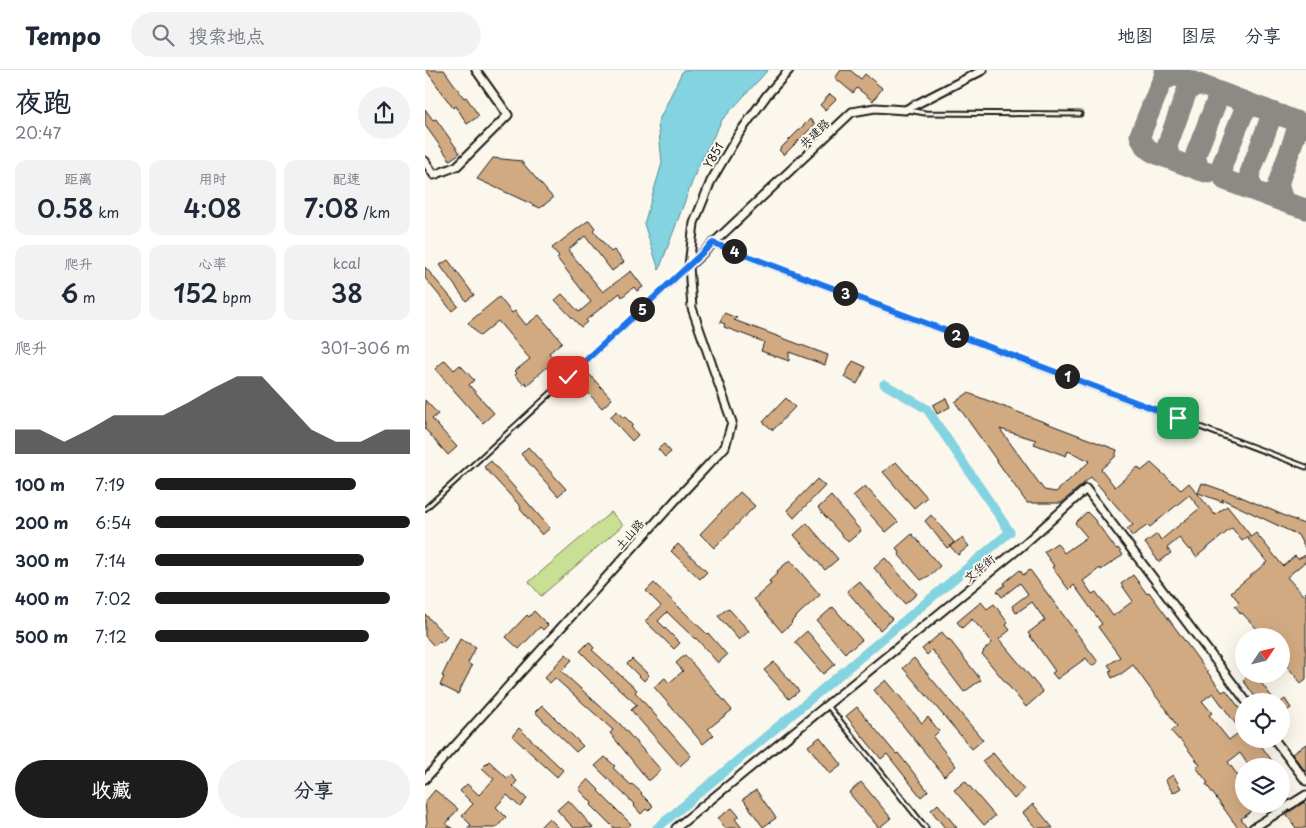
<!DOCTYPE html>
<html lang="zh">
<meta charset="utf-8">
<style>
body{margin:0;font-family:"Playpen Sans","LXGW WenKai TC",sans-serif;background:#f2f2f3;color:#1f2937;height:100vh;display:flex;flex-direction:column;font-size:19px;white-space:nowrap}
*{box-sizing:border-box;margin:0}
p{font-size:16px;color:#747a83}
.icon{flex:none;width:28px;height:28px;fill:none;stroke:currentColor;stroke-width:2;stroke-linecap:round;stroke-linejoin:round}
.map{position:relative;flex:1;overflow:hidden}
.side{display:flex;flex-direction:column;background:#fff;width:425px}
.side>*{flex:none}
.needle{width:32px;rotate:55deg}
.controls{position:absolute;left:810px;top:558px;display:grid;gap:10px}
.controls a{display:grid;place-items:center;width:55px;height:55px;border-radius:50%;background:#fff;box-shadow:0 5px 20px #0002;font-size:25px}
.pin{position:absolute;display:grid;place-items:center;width:42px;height:42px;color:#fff;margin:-21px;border-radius:10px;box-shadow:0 2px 8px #0006}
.km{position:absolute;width:25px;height:25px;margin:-12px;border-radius:50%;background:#222;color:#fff;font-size:14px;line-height:25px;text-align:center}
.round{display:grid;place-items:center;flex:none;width:52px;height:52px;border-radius:26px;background:#f2f2f3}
.headline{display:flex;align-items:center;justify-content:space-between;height:85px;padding:0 15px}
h1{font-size:28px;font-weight:600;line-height:38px}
.metrics{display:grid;grid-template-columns:repeat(3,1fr);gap:8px;height:85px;padding:5px 15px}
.metrics div{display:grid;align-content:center;border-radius:12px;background:#f2f2f3;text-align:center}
.metrics b{font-size:25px;font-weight:600}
.metrics small{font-size:14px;font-weight:400}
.metrics p{font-size:14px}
.chart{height:140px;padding:10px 15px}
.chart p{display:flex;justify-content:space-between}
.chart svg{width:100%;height:90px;margin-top:5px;fill:#1c1c1c;opacity:.7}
.button{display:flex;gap:10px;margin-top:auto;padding:10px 15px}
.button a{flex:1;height:58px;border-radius:30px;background:#1c1c1c;color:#fff;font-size:20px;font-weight:600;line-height:58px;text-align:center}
.button a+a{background:#f2f2f3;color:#1f2937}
ul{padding:0 15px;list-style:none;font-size:16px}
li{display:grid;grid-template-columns:80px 60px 1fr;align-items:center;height:38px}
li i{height:12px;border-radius:6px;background:#1c1c1c}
header{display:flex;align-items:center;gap:30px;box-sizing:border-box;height:70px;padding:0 25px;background:#fff;border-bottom:1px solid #e0e1e3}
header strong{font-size:24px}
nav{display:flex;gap:28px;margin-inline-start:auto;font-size:18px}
.search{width:350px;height:45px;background:#f2f2f3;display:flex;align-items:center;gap:12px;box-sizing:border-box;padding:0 18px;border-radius:28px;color:#747a83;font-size:19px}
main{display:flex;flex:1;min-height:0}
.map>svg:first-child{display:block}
.green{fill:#c8df94;stroke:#727e58}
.water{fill:#84d3e0;stroke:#5a8a92}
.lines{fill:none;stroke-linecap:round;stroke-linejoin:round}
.canal{stroke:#84d3e0;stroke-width:9}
.taxiway{stroke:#8c8a84;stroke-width:21}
.building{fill:#d1aa82;stroke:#1c1c1c;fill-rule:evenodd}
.service-casing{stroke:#1c1c1c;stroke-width:7}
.minor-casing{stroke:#1c1c1c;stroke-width:11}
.service{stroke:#fbf7ec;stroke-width:3}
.minor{stroke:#fbf7ec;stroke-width:7}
.route-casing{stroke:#fff;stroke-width:10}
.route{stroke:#1a73e8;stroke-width:6}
.labels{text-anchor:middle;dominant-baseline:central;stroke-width:4;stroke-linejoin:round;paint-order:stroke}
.street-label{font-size:12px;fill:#1c1c1c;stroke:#fbf7ec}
</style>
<header>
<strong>Tempo</strong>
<div class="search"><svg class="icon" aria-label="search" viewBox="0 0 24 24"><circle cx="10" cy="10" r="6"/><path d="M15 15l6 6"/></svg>搜索地点</div>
<nav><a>地图</a><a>图层</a><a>分享</a></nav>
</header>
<main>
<section class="side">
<div class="headline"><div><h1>夜跑</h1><p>20:47</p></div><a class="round"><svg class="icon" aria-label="share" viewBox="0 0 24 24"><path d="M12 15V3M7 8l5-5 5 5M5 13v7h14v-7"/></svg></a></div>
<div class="metrics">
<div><p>距离</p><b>0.58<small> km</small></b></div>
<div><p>用时</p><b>4:08</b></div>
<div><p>配速</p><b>7:08<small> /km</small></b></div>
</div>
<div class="metrics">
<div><p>爬升</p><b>6<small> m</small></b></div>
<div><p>心率</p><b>152<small> bpm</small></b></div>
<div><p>kcal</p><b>38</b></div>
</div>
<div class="chart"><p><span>爬升</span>301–306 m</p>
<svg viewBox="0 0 160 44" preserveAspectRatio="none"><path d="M0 44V32L10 32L20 38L30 32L40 25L50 25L60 25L70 19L80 12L90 6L100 6L110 19L120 32L130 38L140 38L150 32L160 32V44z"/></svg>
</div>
<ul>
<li><b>100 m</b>7:19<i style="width:79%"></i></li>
<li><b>200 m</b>6:54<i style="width:100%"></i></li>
<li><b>300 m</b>7:14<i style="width:82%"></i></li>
<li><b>400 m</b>7:02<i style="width:92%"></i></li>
<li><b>500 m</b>7:12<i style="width:84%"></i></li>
</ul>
<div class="button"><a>收藏</a><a>分享</a></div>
</section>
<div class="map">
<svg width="881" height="758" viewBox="0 0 881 758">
<rect width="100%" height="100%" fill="#fbf7ec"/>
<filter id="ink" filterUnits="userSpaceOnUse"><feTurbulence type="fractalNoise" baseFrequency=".02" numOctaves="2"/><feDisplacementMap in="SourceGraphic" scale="10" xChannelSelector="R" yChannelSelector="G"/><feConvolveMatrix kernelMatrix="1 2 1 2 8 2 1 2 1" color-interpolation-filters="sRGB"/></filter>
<g filter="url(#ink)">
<path class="green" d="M186,442L198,455L116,526L104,512Z"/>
<path class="water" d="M258,0H343L297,50L272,99L234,200L219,154L237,93L233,52Z"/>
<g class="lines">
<path class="canal" d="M232,758L585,462L502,339L459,314"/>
<path class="taxiway" d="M739,1L881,55
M773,14L762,21L742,76L745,89L774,100
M829,35L819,41L797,95V101L800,110L829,121
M856,45L850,46L845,50L825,103L824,108L826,114L829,121L859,132
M881,57L872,60L853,114L856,124L859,132L881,139
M745,89C730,83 720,82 715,65L737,11L749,5
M784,103L774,100L771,89V84L792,30L796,26L803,25"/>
</g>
<path class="building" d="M1,0H19L39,28L41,27L54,46L42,54L31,36L28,38Z
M416,0H425L436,9L440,4L457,18L456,20L448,31L432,18L428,23L410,8Z
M405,24L411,29L400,40L395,35Z
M0,39L8,50L11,49L35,83L25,90L0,55Z
M385,49L390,54L359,85L354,80Z
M68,88L96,91L128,128L115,138L52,109Z
M164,150L170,158L168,160L186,182L189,180L199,192L187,201L160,166L143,180L178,222L206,201L218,217L212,221L209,217L197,227L195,223L161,250L162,252L156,257L130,230L137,224L154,242L166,232L132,188L134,186L127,178Z
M23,190L49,225L41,231L15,195Z
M0,197L33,236L27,241L0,208Z
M74,227L87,243L90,241L101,255L114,245L137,272L124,283L130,290L102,315L100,312L98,314L90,305L92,303L90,301L105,289L73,251L55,266L43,253Z
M299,243L312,248L309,250L403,285L400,295L364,282V291L336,281L339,272L299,257L300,254L295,252Z
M20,290L29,300L35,295L49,310L44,315L69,343L58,353L10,299Z
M428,291L441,297L432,314L419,307Z
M163,303L187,329L177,338L153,312Z
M543,323L692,380L690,387L676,399L690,417L713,397L716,401L726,393L756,420L764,413L790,445L802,436L825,465L817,471L807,458L771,487L766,479L764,480L754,468L742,478L746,483L734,492L720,473L732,464L736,470L775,438L764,425L725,457L723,455L707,466L702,459L708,455L666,407L636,433H602L530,332ZM575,359L611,370L609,374L641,386L643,381L665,391L631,422L619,420Z
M361,328L370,337L348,360L338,352Z
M521,328L525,337L512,344L508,335Z
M0,330L13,344L7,349L32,377L23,385L0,359Z
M192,341L198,348L200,347L208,355L206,357L213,365L207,371L185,347Z
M239,374L246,382L240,387L233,379Z
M103,377L141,419L133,426L96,384Z
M66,391L125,458L117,465L95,439L96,437L59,397Z
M471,392L502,427L489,438L458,402Z
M392,409L400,416L369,448L362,440Z
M777,413L814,426L881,455V480L873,465L797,429L798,432L773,423Z
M440,416L473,452L461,462L428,426Z
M315,422L330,436L289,478L275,464Z
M406,426L436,461L423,472L393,438Z
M662,442L669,449L691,479L693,478L698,485L676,500L675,498L658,511L667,524L671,522L688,546L708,531L696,514L708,505L722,524L724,522L797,622L801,620L819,644V669H831L851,696H824L815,683L803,692L819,714V734H836L816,749L823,758H813L781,714L783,713L771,697L775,695L755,669L754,670L746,661L752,656L742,641V640L729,624L708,595L696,604H695L687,608L684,601L687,600L683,595L695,587L673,557L677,554L649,515L644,520L627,497L629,496L619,482L632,473L639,483L662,467L650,453ZM788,623L816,661L804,670L784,645L787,643L777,631Z
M506,445L529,472L525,476L537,468L544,476L533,485L525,476L522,478L500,451Z
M382,453L413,489L400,500L369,465Z
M831,463L858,496L870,486L873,489L881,485V491L862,507L878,525L881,522V609L876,613L856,589V566H823L832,559L817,543L816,544L810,536L814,532L806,522L842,492L823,469Z
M487,464L515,496L504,506L496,510L474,485L475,483L471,478Z
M253,474L282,502L275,509L246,481Z
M460,488L492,524L480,534L449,498Z
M365,490L395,525L377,541L366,552L367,553L357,562L329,529L346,514L344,511L353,503L352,501Z
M595,500L598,505L605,500L673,592L667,596L661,588L632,609L627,603L630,601L603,563L620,550L607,532L591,543L587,536L603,524L595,513L577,527L572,521L580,515L579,513Z
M434,511L467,549L455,560L422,521Z
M229,513L282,564L283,563L302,585L293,593L271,568L270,569L242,542L233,551L255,573L249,579L220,551L236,536L221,521Z
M556,532L562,539L569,534L583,553L581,555L585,560L574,569L618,622L601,637L557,584L559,582L558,581L567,573L564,568L547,549L537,558L532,552Z
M408,537L437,570L426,579L425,578L420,583L392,551Z
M303,538L324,561L314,570L293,546Z
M109,541L123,555L118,560L115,557L94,579L81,567L102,545L104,547Z
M0,544L22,567L16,573L15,571L9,576L0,566Z
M382,561L410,594L398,604L370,572Z
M517,562L523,570L524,569L556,610L539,622L507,580L502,585L497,579Z
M35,569L51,577L43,593L47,596L33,624L15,615L19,607L17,606Z
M164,572L169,578L167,580L212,620L210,622L266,686L255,696L206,640L212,635L183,609L155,581Z
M141,584L147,590L136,601L195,654L236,700L225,710H223L189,668L185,663L188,660L130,608L125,613L119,608Z
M260,585L307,640L283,659L289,665L278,674L229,617L240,608L244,613L258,601L251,593Z
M489,588L558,670L547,679L478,598Z
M207,589L224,605L219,611L202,594Z
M349,592L374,621L364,629L339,600Z
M826,604H843L834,610L850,631H833L818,610Z
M461,610L497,653L503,647L514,661L508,667L531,696L519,706L449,620Z
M860,629L866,638L856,645V632Z
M117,635L158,676L151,682L110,642Z
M432,637L471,684L473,683L503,721L496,727L462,684L456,689L421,646Z
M94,658L138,700L132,707L87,666Z
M395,667L417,695L405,704L383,676Z
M881,674V702L867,684Z
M568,683L599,720L589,729L557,691Z
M180,687L190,696L188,698L206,715L207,714L217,723L216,724L228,736L223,741L221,739L216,744L209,736L210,735L170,696Z
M64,691L82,708L86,705L92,711L88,716L102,729L95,737L82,725L71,737L81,747L71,758H42L46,755L37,746L48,734L35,721L42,714L54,725L69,709L57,698Z
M748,705L756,718L748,723L740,710Z
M163,709L174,720L173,721L206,754L202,758H189L166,735L167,733L154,719Z
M540,711L570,746L559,755L529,720Z
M436,712L466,748L454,758L424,723Z
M10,720L33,739L21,754L27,758H0V756L2,753L0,732Z
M331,720L351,748L338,757L318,729Z
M143,730L157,745L168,758H149L143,752L132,740Z
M879,732L881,735V758H871L861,744Z
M513,734L532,758H520L506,740Z
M608,734L628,758H611L598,743Z
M307,738L314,746L310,749L317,758H300L293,748Z
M124,748L134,758H114Z"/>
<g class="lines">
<defs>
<path id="service" d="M483,40L500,43L655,44
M289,174L881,397
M0,439L263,197
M403,636L501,758"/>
<path id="minor" d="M0,91L9,105L32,96L83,45L51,0
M264,196L427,42L450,38L480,40L558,0
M849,669L881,711
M0,709L257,423L300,377L307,352L267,238L264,196L269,153L286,111L313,65L342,25L364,0
M251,758L597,476L661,419L821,631
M828,758L881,725"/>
</defs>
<use href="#service" class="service-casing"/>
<use href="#minor" class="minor-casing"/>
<use href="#service" class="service"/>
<use href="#minor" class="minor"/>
</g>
</g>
<g class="lines" filter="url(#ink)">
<defs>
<path id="route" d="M143,307L288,173L753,348"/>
</defs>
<use href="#route" class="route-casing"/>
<use href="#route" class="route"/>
</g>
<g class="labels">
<g class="street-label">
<text transform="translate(389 63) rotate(-43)">共建路</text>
<text transform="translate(288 85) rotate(-60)">Y851</text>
<text transform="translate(204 464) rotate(-48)">土山路</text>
<text transform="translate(554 498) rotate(-39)">文华街</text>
</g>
</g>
</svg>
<div class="controls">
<a><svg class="needle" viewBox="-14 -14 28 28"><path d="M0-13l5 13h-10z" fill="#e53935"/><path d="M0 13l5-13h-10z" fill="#747a83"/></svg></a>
<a><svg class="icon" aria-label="locate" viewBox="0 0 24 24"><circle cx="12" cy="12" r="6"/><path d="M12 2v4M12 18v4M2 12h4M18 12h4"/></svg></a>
<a><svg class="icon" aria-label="layers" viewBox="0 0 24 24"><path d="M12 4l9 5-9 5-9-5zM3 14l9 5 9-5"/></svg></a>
</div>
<div class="pin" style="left:753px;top:348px;background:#1e9e55"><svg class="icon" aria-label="arrive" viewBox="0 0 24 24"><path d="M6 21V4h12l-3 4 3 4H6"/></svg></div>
<div class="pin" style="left:143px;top:307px;background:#d93025"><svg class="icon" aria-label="check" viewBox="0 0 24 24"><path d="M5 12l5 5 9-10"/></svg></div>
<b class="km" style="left:642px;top:306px">1</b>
<b class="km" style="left:531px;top:265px">2</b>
<b class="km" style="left:420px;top:223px">3</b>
<b class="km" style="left:309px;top:181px">4</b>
<b class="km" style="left:217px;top:239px">5</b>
</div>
</main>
